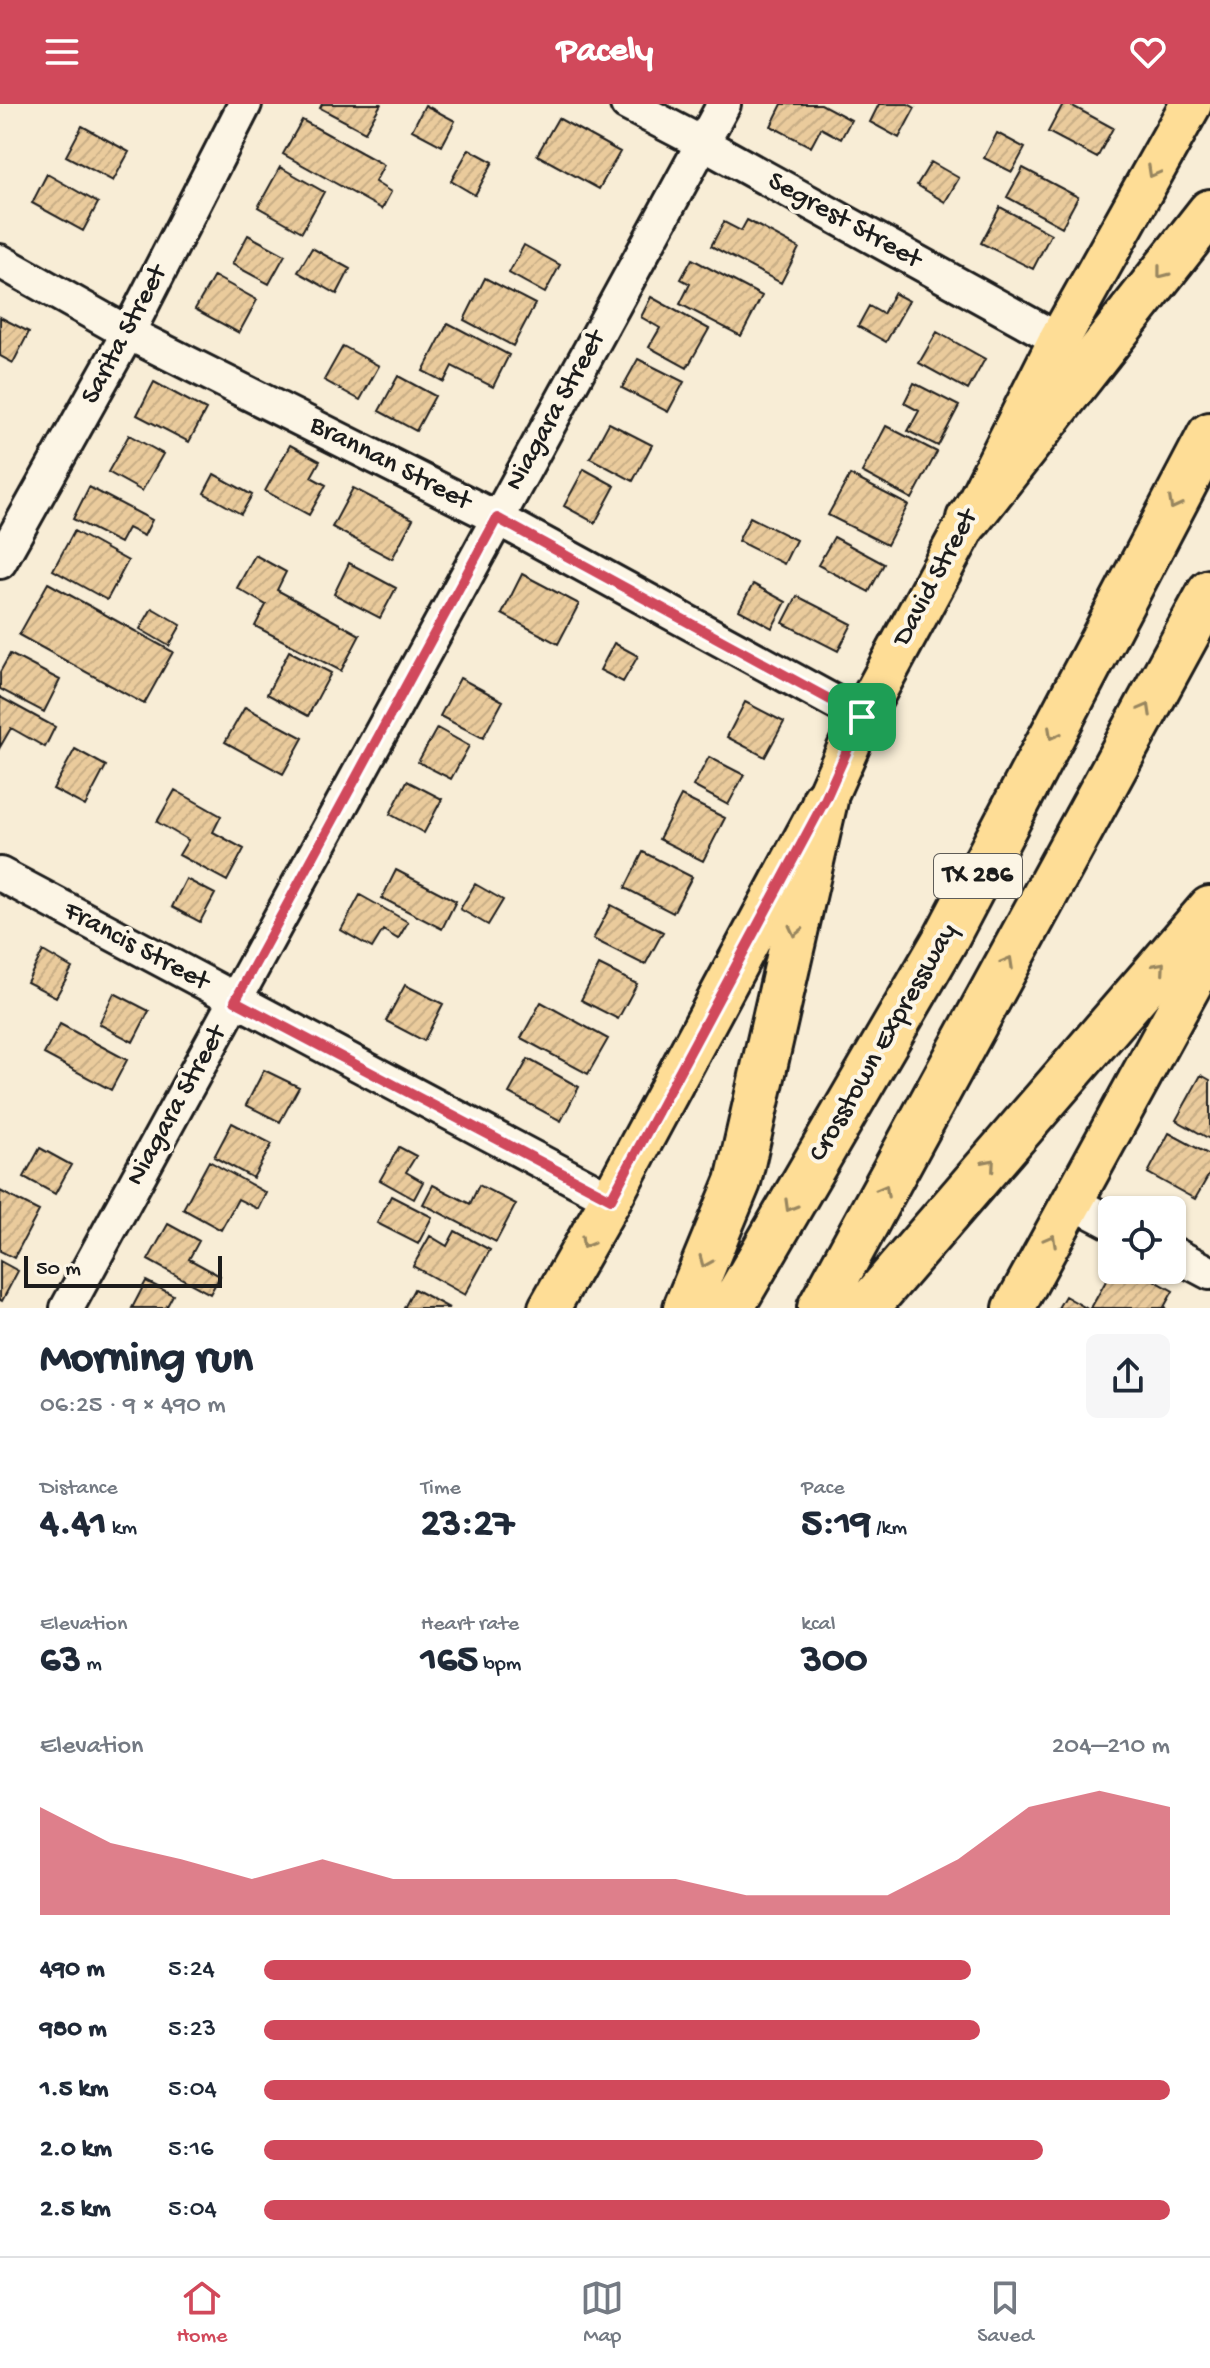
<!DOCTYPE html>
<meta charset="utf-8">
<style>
body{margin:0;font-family:"Gochi Hand",sans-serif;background:#f6f6f7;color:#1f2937;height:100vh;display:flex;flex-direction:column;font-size:30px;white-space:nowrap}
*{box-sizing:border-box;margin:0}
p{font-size:26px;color:#747a83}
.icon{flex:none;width:44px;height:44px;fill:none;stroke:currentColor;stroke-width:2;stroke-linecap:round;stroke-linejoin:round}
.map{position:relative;height:1204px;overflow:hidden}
.side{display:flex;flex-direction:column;background:#fff;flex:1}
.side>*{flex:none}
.controls{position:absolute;left:1098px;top:1092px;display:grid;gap:16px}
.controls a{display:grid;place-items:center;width:88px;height:88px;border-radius:12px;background:#fff;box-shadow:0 2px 6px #0004;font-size:40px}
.scale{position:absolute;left:24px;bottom:20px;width:198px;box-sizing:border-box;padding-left:8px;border:4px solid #1c1c1c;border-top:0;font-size:22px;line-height:28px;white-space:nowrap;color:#1c1c1c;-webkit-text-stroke:6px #fcf5e5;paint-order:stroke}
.pin{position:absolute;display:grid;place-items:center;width:68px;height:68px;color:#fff;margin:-34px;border-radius:16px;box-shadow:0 4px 12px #0006}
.round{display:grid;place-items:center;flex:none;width:84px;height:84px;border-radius:12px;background:#f6f6f7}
.head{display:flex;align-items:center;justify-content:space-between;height:136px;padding:0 40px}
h1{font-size:44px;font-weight:800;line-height:60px}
.stats{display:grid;grid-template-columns:repeat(3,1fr);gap:12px;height:136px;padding:8px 40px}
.stats div{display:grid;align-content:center}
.stats b{font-size:40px;font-weight:800}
.stats small{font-size:22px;font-weight:400}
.stats p{font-size:22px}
.chart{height:224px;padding:16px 40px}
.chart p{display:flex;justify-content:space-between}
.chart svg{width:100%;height:144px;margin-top:8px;fill:#d1495b;opacity:.7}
ul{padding:0 40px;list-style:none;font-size:26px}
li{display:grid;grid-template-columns:128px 96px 1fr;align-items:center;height:60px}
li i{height:20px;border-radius:10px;background:#d1495b}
header{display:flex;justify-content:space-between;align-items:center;height:104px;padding:0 40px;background:#d1495b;color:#fff;font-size:36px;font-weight:800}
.dock{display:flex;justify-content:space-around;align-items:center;height:112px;border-top:2px solid #e0e1e3;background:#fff;font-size:22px;color:#747a83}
.dock a{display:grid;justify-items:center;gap:4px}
.dock .active{color:#d1495b}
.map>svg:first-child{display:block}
.building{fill:url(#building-hatch);stroke:#1c1c1c;stroke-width:2}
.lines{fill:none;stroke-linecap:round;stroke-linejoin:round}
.minor-casing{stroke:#1c1c1c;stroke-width:38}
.major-casing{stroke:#1c1c1c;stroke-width:46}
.highway-casing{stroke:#1c1c1c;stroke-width:50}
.minor{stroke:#fcf5e5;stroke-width:32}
.major{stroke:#fedd96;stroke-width:40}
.highway{stroke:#fedd96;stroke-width:44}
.oneway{stroke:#98865f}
.route-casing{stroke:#fff;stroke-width:16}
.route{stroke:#d1495b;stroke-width:10}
.labels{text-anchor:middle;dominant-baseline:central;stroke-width:8;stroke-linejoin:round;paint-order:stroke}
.shield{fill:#fcf5e5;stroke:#5f5d58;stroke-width:2}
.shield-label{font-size:26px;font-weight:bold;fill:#1c1c1c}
.street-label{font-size:28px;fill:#1c1c1c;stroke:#fcf5e5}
</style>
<header><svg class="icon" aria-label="menu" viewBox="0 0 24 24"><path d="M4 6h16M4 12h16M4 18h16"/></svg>Pacely<svg class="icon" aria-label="heart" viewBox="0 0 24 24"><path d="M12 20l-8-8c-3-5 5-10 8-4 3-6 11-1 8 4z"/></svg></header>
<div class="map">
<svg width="1210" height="1204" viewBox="0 0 1210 1204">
<defs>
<pattern id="building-hatch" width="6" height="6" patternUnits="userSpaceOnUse" patternTransform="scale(2)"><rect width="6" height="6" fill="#eacb9c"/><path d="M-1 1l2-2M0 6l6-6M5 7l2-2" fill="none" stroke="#c8ae86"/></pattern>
</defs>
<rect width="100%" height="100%" fill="#f8edd6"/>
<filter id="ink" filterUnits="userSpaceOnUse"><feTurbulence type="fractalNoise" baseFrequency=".0125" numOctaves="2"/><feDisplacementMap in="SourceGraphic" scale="16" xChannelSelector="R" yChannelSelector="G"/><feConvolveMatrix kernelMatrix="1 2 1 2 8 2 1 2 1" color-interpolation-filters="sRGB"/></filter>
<g filter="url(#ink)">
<path class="building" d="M322,0H381L365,28L320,4Z
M782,0H821L851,16L841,35L821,24L811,43L771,22Z
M879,0H908L915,4L899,34L870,18Z
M1063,0H1069L1113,24L1097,54L1048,28Z
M425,1L455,17L442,42L412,26Z
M558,14L620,48L599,85L537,51Z
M302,16L384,61L375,78L391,88L382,105L283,50Z
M82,22L129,48L113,77L66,52Z
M997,29L1025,44L1012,68L984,54Z
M469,45L493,58L475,91L451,77Z
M931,58L959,74L945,98L917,81Z
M280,63L324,88L302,128L258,103Z
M1023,64L1078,93L1062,123L1007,93Z
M47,70L98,99L83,127L32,99Z
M1000,103L1051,130L1033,165L981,139Z
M747,116L799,144L781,179L711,142L724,118L741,127Z
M248,131L285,151L269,180L232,160Z
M524,141L560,161L545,189L509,169Z
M312,144L350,165L337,190L298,168Z
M692,155L762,192L741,232L680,200L690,180L681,175Z
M214,172L257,196L239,229L195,205Z
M485,174L535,200L513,242L464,216Z
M894,189L909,197L886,238L858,222L869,202L883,210Z
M651,193L709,225L687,264L649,243L660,224L641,213Z
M0,213L29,228L13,259L0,252Z
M448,219L509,251L493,283L452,262L444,278L423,267Z
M937,228L985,255L968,286L919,259Z
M343,242L379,262L360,296L324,276Z
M638,255L684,278L668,308L622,284Z
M398,272L435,292L416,327L379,307Z
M154,278L206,306L189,338L137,311Z
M914,279L959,302L938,342L908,327L919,307L904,299Z
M609,319L652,341L633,377L590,354Z
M886,322L937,348L912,395L862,368Z
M129,331L163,350L142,387L108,368Z
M290,341L320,357L311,373L326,381L309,411L265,387Z
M584,365L615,382L595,419L564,402Z
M214,370L252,391L241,410L204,389Z
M850,371L908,401L887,441L828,411Z
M89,383L152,416L144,432L128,424L120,439L73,415Z
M353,384L413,415L392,455L332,423Z
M750,413L796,436L784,460L738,437Z
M74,427L128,457L107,496L53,466Z
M834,433L884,460L869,488L818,461Z
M255,451L286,468L277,486L360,531L341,567L255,522L266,501L237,484Z
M349,459L396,484L380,514L334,490Z
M522,470L579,500L558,540L502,510Z
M48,479L173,548L144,600L19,531Z
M753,480L786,498L772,524L739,506Z
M797,492L852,520L838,547L783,519Z
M152,504L181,521L169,542L140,525Z
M614,539L638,552L623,578L600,566Z
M289,547L331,569L308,612L267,590Z
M10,550L60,576L44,608L0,585V568Z
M460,574L503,597L483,634L440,612Z
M0,593L55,623L45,643L11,624L0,643Z
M745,598L784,618L765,653L727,633Z
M245,603L303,634L283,670L225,638Z
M437,624L469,642L451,675L418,658Z
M75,645L106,662L85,702L53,685Z
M709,653L744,671L728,701L693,682Z
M407,677L442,695L424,729L390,710Z
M175,686L221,712L213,728L244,745L227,777L179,751L188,736L157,718Z
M681,692L725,714L703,757L659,735Z
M643,748L692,773L673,809L625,784Z
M396,766L456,797L442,825L382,794Z
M186,775L215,790L200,818L172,803Z
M475,780L503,796L488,821L460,805Z
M360,791L408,818L398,835L383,826L372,844L341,826Z
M611,801L663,828L645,861L593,835Z
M43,847L72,864L56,893L27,878Z
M599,861L637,880L618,915L581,896Z
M405,881L443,900L424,937L386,917Z
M114,889L149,907L133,938L99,920Z
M541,898L608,935L588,970L521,934Z
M60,920L127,956L111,986L44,950Z
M528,955L579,983L561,1017L509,989Z
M264,966L299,983L280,1018L246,1001Z
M1201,971L1210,976V1035L1176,1016Z
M232,1019L272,1040L253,1074L214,1053Z
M1169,1029L1210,1051V1069L1195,1095L1148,1069Z
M399,1043L416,1052L406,1068L423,1078L414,1095L380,1076Z
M40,1044L71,1061L55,1090L24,1073Z
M209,1057L266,1089L258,1105L238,1095L221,1126L183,1105Z
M433,1081L470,1100L479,1081L516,1100L496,1138L423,1100Z
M0,1087L39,1107L14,1154L0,1147Z
M391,1092L432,1113L418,1140L377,1119Z
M168,1120L199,1137L189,1155L220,1172L210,1190L148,1156Z
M455,1127L490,1146L465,1191L413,1162L430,1132L447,1142Z
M0,1157L18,1167L2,1197L0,1196Z
M1112,1166H1136L1173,1187L1164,1203L1165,1204H1091Z
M146,1177L173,1191L166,1204H132Z
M414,1185L449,1204H404Z
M1065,1192L1086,1204H1058Z"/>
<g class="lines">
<defs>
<path id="minor" d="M627,0L702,39L1059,236
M0,157L128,229L497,414L862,613
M0,458L128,229L245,0
M0,770L611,1095
M1072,1098L1112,1119
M1172,1149L1210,1169
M67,1204L724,0"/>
<path id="major" d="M549,1204L611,1095L825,696L862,613L969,415L1059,236L1191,0
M1014,1204L1210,846"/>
<path id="highway" d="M969,415L1210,108
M686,1204L738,1078L825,696
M731,1204L945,836L1210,331
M820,1204L1210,488
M866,1204L1210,805"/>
</defs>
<use href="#minor" class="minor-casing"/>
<use href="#major" class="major-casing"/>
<use href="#highway" class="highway-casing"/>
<use href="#minor" class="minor"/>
<use href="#major" class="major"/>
<use href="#highway" class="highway"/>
</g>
<defs><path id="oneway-chevron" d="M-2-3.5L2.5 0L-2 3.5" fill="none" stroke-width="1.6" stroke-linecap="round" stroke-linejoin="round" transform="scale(2)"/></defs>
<g class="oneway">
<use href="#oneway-chevron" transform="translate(1153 68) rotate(119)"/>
<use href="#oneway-chevron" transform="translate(1162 169) rotate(128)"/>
<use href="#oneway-chevron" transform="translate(1174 400) rotate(118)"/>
<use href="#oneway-chevron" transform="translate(1146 605) rotate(-61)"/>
<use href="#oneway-chevron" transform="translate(1053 630) rotate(118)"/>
<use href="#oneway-chevron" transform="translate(795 827) rotate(103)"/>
<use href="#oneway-chevron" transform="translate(1008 858) rotate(-61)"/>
<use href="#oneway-chevron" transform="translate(1160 863) rotate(-49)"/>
<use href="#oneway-chevron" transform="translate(990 1060) rotate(-49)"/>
<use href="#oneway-chevron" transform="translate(884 1086) rotate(-61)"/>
<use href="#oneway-chevron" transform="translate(790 1102) rotate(120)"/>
<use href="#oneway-chevron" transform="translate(1051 1136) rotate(-61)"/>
<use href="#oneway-chevron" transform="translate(586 1139) rotate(120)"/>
<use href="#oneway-chevron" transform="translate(705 1158) rotate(113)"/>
</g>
</g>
<g class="lines" filter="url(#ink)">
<defs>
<path id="route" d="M497,414L862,613L825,696L611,1095L235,897Z"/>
</defs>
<use href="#route" class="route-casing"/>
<use href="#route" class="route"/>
</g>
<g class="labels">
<rect class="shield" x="934" y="750" width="88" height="44" rx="6"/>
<g class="shield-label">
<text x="978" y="772">TX 286</text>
</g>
<g class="street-label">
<text transform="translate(844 117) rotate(29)">Segrest Street</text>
<text transform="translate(125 231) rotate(-62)">Sarita Street</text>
<text transform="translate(556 307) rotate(-61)">Niagara Street</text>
<text transform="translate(390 360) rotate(27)">Brannan Street</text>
<text transform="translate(936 474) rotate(-62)">David Street</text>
<text transform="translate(136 843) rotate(28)">Francis Street</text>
<text transform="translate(884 939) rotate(-60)">Crosstown Expressway</text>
<text transform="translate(177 1002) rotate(-61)">Niagara Street</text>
</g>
</g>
</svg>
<div class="controls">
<a><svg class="icon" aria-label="locate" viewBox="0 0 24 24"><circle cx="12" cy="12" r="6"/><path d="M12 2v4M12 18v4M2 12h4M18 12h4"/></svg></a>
</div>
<div class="scale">50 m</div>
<div class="pin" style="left:862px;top:613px;background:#1e9e55"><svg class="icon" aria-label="arrive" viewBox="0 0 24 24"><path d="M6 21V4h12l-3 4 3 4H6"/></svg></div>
</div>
<section class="side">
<div class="head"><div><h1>Morning run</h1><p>06:25 · 9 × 490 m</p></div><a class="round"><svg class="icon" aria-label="share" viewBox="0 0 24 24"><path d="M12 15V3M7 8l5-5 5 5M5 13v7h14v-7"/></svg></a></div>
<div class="stats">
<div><p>Distance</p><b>4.41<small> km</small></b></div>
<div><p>Time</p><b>23:27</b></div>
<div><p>Pace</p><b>5:19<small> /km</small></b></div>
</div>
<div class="stats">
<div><p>Elevation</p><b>63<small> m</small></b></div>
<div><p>Heart rate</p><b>165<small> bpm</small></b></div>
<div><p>kcal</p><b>300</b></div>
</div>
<div class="chart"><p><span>Elevation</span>204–210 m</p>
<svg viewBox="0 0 160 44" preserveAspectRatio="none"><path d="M0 44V11L10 22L20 27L30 33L40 27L50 33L60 33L70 33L80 33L90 33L100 38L110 38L120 38L130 27L140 11L150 6L160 11V44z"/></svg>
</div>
<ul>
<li><b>490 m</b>5:24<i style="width:78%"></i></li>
<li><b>980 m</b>5:23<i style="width:79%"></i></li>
<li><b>1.5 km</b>5:04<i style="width:100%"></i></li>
<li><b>2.0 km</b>5:16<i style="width:86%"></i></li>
<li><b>2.5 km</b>5:04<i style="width:100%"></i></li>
</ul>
</section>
<nav class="dock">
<a class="active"><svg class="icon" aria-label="home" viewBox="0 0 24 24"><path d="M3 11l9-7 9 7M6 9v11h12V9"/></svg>Home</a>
<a><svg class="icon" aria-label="map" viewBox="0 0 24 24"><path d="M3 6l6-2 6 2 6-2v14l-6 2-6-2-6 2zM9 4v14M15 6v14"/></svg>Map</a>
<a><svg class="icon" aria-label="saved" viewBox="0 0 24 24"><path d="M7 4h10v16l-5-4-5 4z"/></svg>Saved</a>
</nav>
